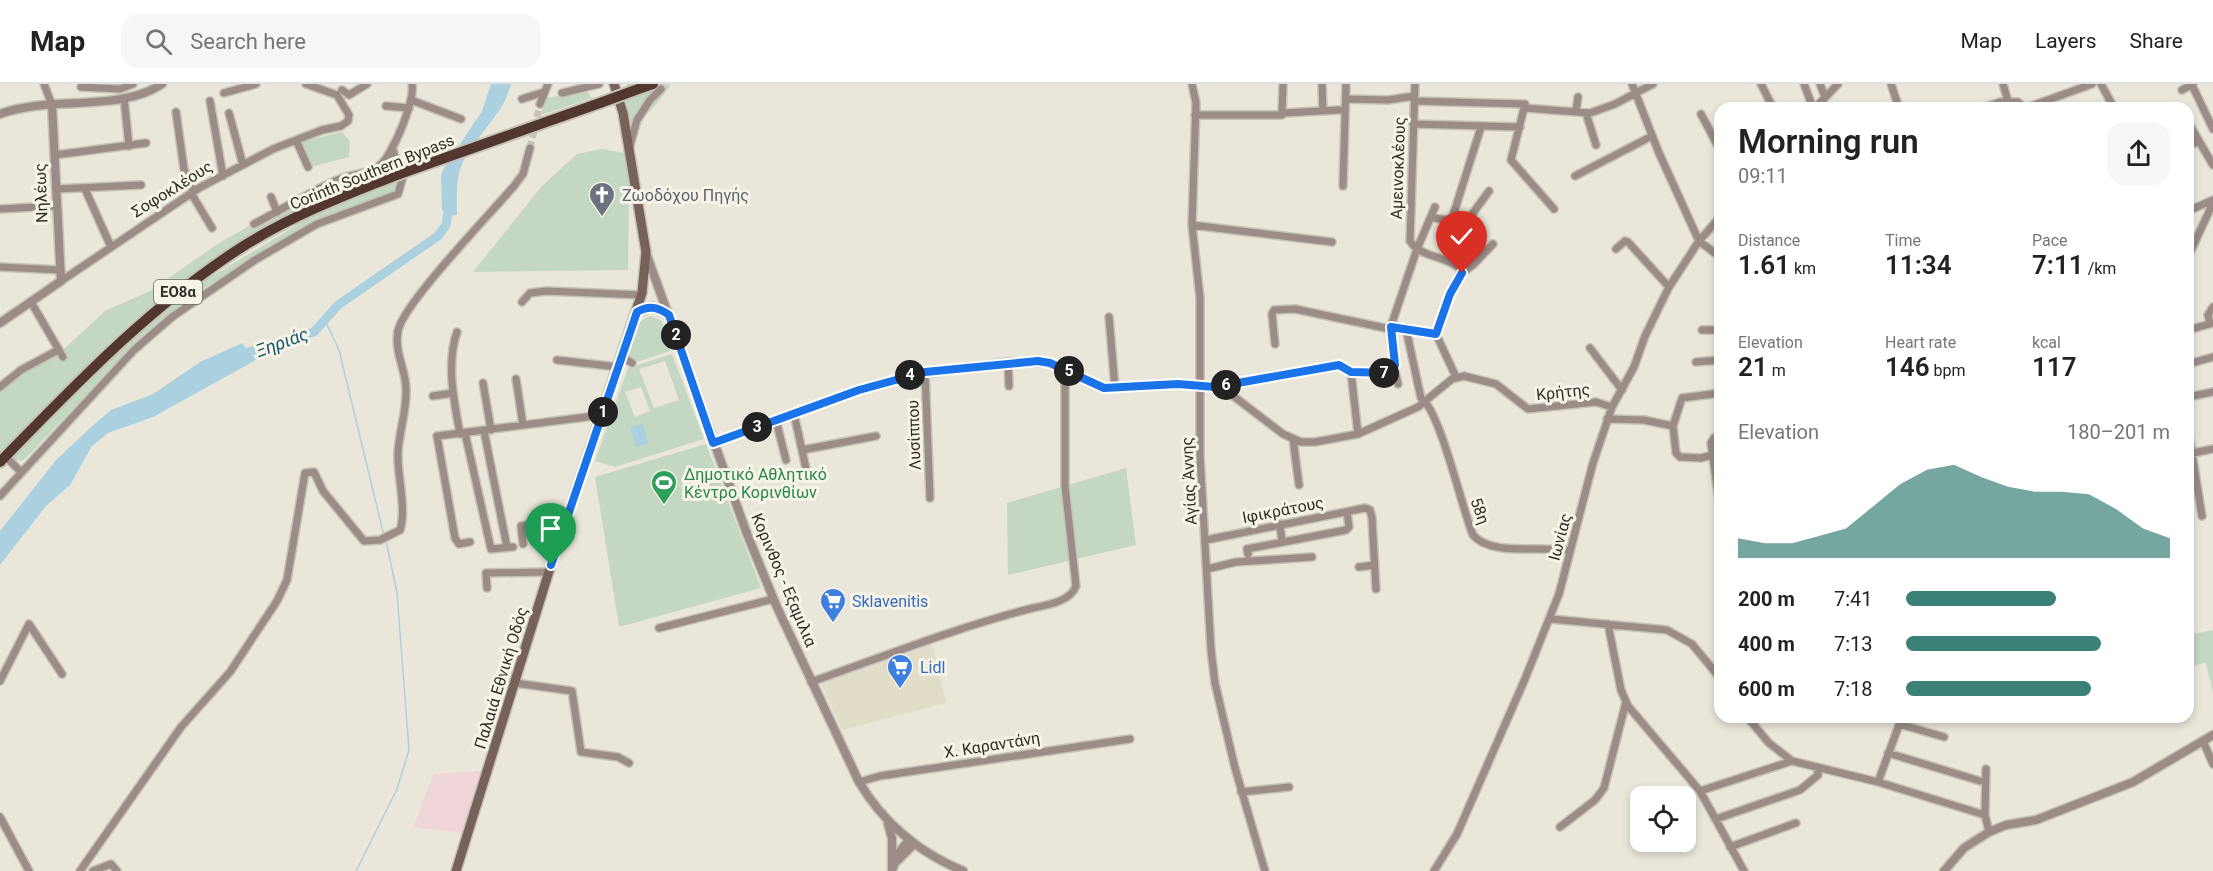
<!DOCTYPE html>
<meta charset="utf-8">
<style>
body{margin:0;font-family:Roboto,sans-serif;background:#f6f6f6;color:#222;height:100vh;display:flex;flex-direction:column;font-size:22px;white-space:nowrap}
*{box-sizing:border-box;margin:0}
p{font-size:20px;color:#767676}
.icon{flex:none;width:33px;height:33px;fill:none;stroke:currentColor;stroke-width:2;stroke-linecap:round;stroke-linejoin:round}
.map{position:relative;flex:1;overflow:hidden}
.panel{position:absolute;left:1714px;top:18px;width:480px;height:621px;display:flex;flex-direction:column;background:#fff;border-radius:18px;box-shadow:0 3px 9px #0003}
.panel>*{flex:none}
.tools{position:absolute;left:1630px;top:702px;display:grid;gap:12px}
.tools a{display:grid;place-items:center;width:66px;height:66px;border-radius:12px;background:#fff;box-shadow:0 3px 9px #0003;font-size:30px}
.pin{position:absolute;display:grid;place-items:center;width:51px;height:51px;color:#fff;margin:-62px -26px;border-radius:50% 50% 50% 0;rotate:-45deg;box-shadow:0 0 6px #0007}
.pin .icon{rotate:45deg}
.km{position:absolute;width:30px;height:30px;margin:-15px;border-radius:50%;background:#222;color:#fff;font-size:16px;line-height:30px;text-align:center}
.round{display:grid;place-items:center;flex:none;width:63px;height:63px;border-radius:18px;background:#f6f6f6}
.summary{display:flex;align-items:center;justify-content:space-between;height:102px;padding:0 24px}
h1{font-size:33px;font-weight:600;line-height:45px}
.metrics{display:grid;grid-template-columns:repeat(3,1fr);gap:9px;height:102px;padding:6px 24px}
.metrics div{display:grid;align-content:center}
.metrics b{font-size:26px;font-weight:600}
.metrics small{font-size:16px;font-weight:400}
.metrics p{font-size:16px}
.chart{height:168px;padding:12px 24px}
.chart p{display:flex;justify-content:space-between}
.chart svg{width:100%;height:108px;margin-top:6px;fill:#3b8178;opacity:.7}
ul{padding:0 24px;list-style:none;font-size:20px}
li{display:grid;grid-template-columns:96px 72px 1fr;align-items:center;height:45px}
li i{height:15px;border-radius:8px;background:#3b8178}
header{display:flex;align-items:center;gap:36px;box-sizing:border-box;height:84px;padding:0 30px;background:#fff;border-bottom:2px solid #e0e0e0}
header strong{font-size:28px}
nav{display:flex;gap:33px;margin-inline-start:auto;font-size:21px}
.search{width:420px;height:54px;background:#f6f6f6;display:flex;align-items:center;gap:15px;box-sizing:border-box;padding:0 21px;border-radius:18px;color:#767676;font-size:22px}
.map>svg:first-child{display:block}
.built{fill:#e1ddc8}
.industrial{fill:#f0d5d8}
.green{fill:#c4d7c2;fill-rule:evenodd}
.water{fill:#abd1e0}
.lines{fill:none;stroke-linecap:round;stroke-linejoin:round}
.stream{stroke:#abd1e0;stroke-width:1.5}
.river{stroke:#abd1e0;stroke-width:9}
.minor-tunnel{stroke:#c5c2b7;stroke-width:7;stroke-dasharray:7 3.5;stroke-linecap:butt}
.minor-casing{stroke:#c5c2b7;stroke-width:10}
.tertiary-casing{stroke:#c5c2b7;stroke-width:11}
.secondary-casing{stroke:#c5c2b7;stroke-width:12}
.trunk-casing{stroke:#c5c2b7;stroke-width:14}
.minor{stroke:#9c8c88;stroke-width:7}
.tertiary{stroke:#9c8c88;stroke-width:8}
.secondary{stroke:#77615b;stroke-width:9}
.trunk{stroke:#523630;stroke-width:10}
.trunk-bridge-casing{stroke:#c5c2b7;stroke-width:14;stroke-linecap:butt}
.trunk-bridge{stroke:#523630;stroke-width:10}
.route-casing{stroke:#fff;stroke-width:12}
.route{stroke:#1a73e8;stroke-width:8}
.labels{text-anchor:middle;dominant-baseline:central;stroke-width:6;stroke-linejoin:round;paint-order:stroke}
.shield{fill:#f7f4e7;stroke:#6b6962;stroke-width:1.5}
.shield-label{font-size:15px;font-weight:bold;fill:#2f2e29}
.street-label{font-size:16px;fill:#2f2e29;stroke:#f7f4e7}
.worship-label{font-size:16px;fill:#5b616d;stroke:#f7f4e7;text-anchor:start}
.leisure-label{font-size:16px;fill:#27864d;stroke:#f7f4e7;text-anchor:start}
.shop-label{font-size:16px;fill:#366cbe;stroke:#f7f4e7;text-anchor:start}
.water-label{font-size:18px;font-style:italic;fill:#135a70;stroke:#f7f4e7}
</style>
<header>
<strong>Map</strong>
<div class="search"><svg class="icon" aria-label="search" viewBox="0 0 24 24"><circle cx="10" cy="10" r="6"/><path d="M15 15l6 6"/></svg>Search here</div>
<nav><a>Map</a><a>Layers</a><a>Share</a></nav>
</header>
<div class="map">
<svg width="2213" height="787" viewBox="0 0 2213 787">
<rect width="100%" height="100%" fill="#eae7da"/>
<path class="built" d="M932,559L946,619L842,646L820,597Z"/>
<path class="industrial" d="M481,687L464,749L413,743L434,690Z"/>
<path class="green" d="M627,0H671C664,12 642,40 628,40L624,15Z
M587,7L592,14L541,31L545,14Z
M342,48L350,57L349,73L311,83L301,58Z
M602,65L624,69L629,92L628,186L473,188L542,102L577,70Z
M394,77L395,84C310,116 229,162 157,218C100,262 51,320 0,372V306L32,283L64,265L105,227L150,207L219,159L251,141L253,143L333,100Z
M399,94L397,106L392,110L324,134L206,203L127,268L24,376L15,377L12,373L135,252L206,196L330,121Z
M651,232L662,237L670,267L637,278L627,273C632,259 635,234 651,232Z
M672,270L704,355L615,383L595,377L628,284ZM665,277L679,316L654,324L639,285ZM641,303L650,327L635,333L625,308Z
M706,360L761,504L619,543L595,393Z
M1126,384L1136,461L1008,491L1007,419Z
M2213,546V609L2206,579L2188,583L2189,551Z"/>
<path class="water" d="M491,0H511C503,35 468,56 459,89C456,102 457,118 457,131L448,132L442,126L441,91L444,84L482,27Z
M242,259L256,276L153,333L108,349L92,362L70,401L46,422L0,481V447L56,376L91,343L111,326L153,310L200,278Z
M642,340L649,359L636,363L630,344Z"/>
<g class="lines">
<path class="stream" d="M324,234L339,266L384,452
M356,787L397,705L409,666L397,509L386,456"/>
<path class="river" d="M239,271L314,248L338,221L438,152L446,141L449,121"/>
<path class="minor-tunnel" d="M530,64L540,20"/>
<defs>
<path id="minor" d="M44,0L52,21
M306,0L337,11
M1192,0L1196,19L1192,141L1200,214V372L1211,566L1215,599L1235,684L1265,787
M1322,0L1323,27
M1415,0L1410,157C1420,174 1449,172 1462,186L1450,210L1436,250
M1632,0L1659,69L1699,157L1720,173
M1761,0L1773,24
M1804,0L1813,24
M1820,0L1825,13
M1891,0L1899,24
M2003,0L2008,17
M2101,0L2114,24
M2192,1L2213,45
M81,3L120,5L133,0
M342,6L349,11L367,0
M2182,6L2193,0
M224,9L256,0
M562,9L599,0
M124,14L129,62
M522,15L544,8
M1346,15L1388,16L1414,12
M411,16L461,35
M210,17L223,92
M1414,17L1525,20L1511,76L1554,125
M540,20L548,0
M386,22L409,24
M1525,24L1590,29L1615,20L1653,0
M1815,24L1838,0
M1983,24L2000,18H2018L2024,24
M2026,24L2092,0
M1576,27L1578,13
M176,28L184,85L193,107
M229,29L243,81
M1283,29L1339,26
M1586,29L1596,61
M1701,30L1720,66
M1195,31H1282L1283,0
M2188,38L2213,81
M1413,40L1520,43
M296,56L308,83
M2188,62L2199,57
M629,65L637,36L650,16L661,5
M55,71L146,59
M1575,92L1652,52
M1343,102L1346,0
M56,105L141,101
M85,105L111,163
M191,109L212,144
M271,113L277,128
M0,125L56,122
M2188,127L2213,116
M1431,133L1465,140L1489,107
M1451,138L1481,43
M254,140C281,126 308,109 335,97C349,90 366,91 379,82C392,73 415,17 412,0
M1192,141L1332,158
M1616,165L1625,157L1628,158L1669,203
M2188,173L2213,119
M0,183L60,186
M1462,189L1473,181L1493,160
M61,197L199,104L273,65L322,46L341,42L348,37L349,31L337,11
M31,218L63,273
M522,218L530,209L546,207L642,211
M1109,233L1115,304
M2210,240L2208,231L2213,223
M1391,243L1436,250
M1406,245L1421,314C1440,326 1462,425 1473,451C1491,473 1543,461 1570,467
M1702,246H1720
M2188,246L2213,239
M457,248C446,280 454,317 460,350
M1436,250L1456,293
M1275,260L1272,230L1274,226L1295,225L1390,245
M1590,264L1622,306
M622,273L632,279
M557,276L618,283
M1008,278L1009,302
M1696,278L1720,276
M2188,280L2213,273
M1395,287L1398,300
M925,288L930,414
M1351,288L1395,287L1390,245L1417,165L1435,123
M1351,288L1358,350
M516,295L523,341
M483,299L491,346
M0,303L21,286L58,266
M1215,303L1339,281L1351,288
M1720,309L1682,314L1673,342L1676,369L1680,373L1701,374L1720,369
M433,312L453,309
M2188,313L2213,308
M794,330L807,389
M1607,335L1644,336L1673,342
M776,336L786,376
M2188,345L2202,432
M484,347L507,463
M465,349L491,465L513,463
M1720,352L1714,354L1711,359L1720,424
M1293,355L1299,401
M713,359L859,306L904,293L1008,278L1050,279L1104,304L1178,300L1215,303L1232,311L1283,350L1301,358H1315L1358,350L1418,323L1452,295L1464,292L1496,300L1528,325L1596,318L1612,323
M802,366L876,352
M2188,370L2213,365
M9,376L20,387
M0,412L134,266L172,233L255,176L317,140L398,110L402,96L393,66
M1280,440L1282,458
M1206,456L1365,424L1370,426L1372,434L1376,505
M470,458L459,460L455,454L437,352L602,331
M523,460L521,442L567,435
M1248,470L1247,465L1346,446L1349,443L1347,428
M1359,483L1374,481
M1207,485L1236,478L1312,473
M487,504L486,489L549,488
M1551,535L1667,546L1692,560L1720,594
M1608,540L1621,606L1628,622L1700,707L1744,787
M659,544L773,515
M0,597L29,540L62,590
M811,598C885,572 958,543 1033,524C1048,521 1071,517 1076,502L1065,402V286
M515,599L572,607L581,668L618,673L629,679
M1747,633L1769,659L1792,677L1878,698L1985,731L1989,748
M1899,640L1944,653
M2203,657L2213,680
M1888,669L1980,697
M859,698L880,692L1130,655
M1878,698L1902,633
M1700,707L1792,677
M1241,708L1289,703
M1985,731L1986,685
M0,733L29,787
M1716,735L1800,706L1818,691L1817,683
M1560,743L1595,716L1604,704L1626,618
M1730,763L1796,739
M80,787L181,643L230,588L277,517L287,496L305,389L314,388L323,407L364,457L380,456L400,446C407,426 397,391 398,369C399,347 407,327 406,305C406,285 394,269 398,247C402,221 492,128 514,102L523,90L530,64
M93,787L111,780L117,787
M1434,787L1457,750L1525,595L1559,510L1593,379L1612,323L1634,283L1645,252L1669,203L1699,157L1720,133"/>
<path id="tertiary" d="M0,30C49,11 119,29 162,0
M646,169L747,450L776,521L859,698C884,740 918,768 963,787
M0,239L61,197L52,21
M888,740L892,754V787
M897,777L914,760
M893,784L900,767L909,756
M1944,787L1964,764L1989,748L2006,741L2036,736L2133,698L2213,651"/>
<path id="secondary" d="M637,228L653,223L669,231
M456,787L551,481L642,209L646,168L623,29L614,0"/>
<path id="trunk" d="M641,4L653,0
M405,88L600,19
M0,378C76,300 150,222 242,163C289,133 342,112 394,92"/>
</defs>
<use href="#minor" class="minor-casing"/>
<use href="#tertiary" class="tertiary-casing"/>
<use href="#secondary" class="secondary-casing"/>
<use href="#trunk" class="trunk-casing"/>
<use href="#minor" class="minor"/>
<use href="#tertiary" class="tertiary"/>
<use href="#secondary" class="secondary"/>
<use href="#trunk" class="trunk"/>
<defs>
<path id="trunk-bridge" d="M600,19L641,4
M394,92L405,88"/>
</defs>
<use href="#trunk-bridge" class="trunk-bridge-casing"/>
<use href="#trunk-bridge" class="trunk-bridge"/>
</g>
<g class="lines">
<defs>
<path id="route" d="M551,481L637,228C649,221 658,223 669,231L713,359L859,306L925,288L1038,277L1050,279L1104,304L1178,300L1215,303L1339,281L1351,288L1392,289L1395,281L1391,243L1436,250L1450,210L1462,189"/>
</defs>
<use href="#route" class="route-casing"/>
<use href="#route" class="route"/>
</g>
<defs>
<symbol id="church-pin" viewBox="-11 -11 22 30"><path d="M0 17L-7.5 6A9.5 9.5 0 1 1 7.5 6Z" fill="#6b7280" stroke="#f7f4e7"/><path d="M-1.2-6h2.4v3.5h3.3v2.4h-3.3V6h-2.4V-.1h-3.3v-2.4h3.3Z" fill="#fff"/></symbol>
<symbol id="stadium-pin" viewBox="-11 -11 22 30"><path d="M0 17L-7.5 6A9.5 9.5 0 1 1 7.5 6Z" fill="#2e9e5b" stroke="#f7f4e7"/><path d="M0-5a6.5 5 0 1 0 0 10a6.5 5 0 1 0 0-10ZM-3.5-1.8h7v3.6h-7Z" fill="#fff"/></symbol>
<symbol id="supermarket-pin" viewBox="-11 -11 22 30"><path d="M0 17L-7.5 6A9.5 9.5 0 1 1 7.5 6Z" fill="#3f7fe0" stroke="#f7f4e7"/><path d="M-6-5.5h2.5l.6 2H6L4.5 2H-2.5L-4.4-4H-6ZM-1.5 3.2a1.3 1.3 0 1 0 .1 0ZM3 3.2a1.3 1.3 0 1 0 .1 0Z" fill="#fff"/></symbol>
</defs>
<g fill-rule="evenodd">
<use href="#church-pin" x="587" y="96" width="30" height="40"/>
<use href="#stadium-pin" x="649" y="384" width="30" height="40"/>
<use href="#supermarket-pin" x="818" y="502" width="30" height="40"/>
<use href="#supermarket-pin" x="885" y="568" width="30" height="40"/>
</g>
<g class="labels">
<rect class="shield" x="154" y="196" width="48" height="24" rx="4.5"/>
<g class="shield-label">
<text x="178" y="208">ΕΟ8α</text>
</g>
<g class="street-label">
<text transform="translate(1398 84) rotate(-88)">Αμεινοκλέους</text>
<text transform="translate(372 88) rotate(-22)">Corinth Southern Bypass</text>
<text transform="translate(172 105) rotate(-32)">Σοφοκλέους</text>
<text transform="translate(41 109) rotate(-92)">Νηλέως</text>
<text transform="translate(1563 308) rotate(-6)">Κρήτης</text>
<text transform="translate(914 351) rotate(-92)">Λυσίππου</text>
<text transform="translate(1189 397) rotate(-93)">Αγίας Άννης</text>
<text transform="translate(1283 426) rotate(-11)">Ιφικράτους</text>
<text transform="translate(1480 427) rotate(70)">58η</text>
<text transform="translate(1560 453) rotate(-75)">Ιωνίας</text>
<text transform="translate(784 496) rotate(67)">Κορινθος - Εξαμιλια</text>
<text transform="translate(501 594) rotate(-73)">Παλαιά Εθνική Οδός</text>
<text transform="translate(992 661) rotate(-9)">Χ. Καραντάνη</text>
</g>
<g class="worship-label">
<text x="622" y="111">Ζωοδόχου Πηγής</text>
</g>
<g class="leisure-label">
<text x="684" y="390">Δημοτικό Αθλητικό<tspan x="684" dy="18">Κέντρο Κορινθίων</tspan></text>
</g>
<g class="shop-label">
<text x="852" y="517">Sklavenitis</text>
<text x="920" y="583">Lidl</text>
</g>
<g class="water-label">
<text transform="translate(282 258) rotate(-20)">Ξηριάς</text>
</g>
</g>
</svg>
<div class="tools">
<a><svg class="icon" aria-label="locate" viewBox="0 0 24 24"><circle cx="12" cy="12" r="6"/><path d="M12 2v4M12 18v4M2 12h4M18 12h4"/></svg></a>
</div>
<div class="pin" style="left:551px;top:481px;background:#1e9e55"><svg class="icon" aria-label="arrive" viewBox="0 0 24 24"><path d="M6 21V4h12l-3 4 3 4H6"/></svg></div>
<div class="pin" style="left:1462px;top:189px;background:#d93025"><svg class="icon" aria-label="check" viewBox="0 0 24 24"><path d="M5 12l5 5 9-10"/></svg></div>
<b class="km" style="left:603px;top:328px">1</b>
<b class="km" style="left:676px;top:251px">2</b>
<b class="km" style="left:757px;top:343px">3</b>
<b class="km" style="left:910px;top:291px">4</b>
<b class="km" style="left:1069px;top:287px">5</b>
<b class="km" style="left:1226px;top:301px">6</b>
<b class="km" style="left:1384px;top:289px">7</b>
<section class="panel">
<div class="summary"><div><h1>Morning run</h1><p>09:11</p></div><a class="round"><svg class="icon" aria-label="share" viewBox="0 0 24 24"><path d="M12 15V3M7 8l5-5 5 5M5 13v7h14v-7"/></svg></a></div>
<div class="metrics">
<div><p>Distance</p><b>1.61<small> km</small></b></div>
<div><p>Time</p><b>11:34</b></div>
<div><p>Pace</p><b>7:11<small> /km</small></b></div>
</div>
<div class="metrics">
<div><p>Elevation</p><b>21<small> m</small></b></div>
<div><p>Heart rate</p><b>146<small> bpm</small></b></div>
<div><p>kcal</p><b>117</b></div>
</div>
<div class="chart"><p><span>Elevation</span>180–201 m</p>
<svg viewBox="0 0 160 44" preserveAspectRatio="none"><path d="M0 44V36L10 38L20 38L30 35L40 32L50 23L60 14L70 8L80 6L90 11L100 15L110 17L120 17L130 18L140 24L150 32L160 36V44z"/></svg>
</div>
<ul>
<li><b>200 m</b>7:41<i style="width:57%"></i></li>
<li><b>400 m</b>7:13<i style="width:74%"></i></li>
<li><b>600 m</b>7:18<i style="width:70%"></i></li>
</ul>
</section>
</div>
